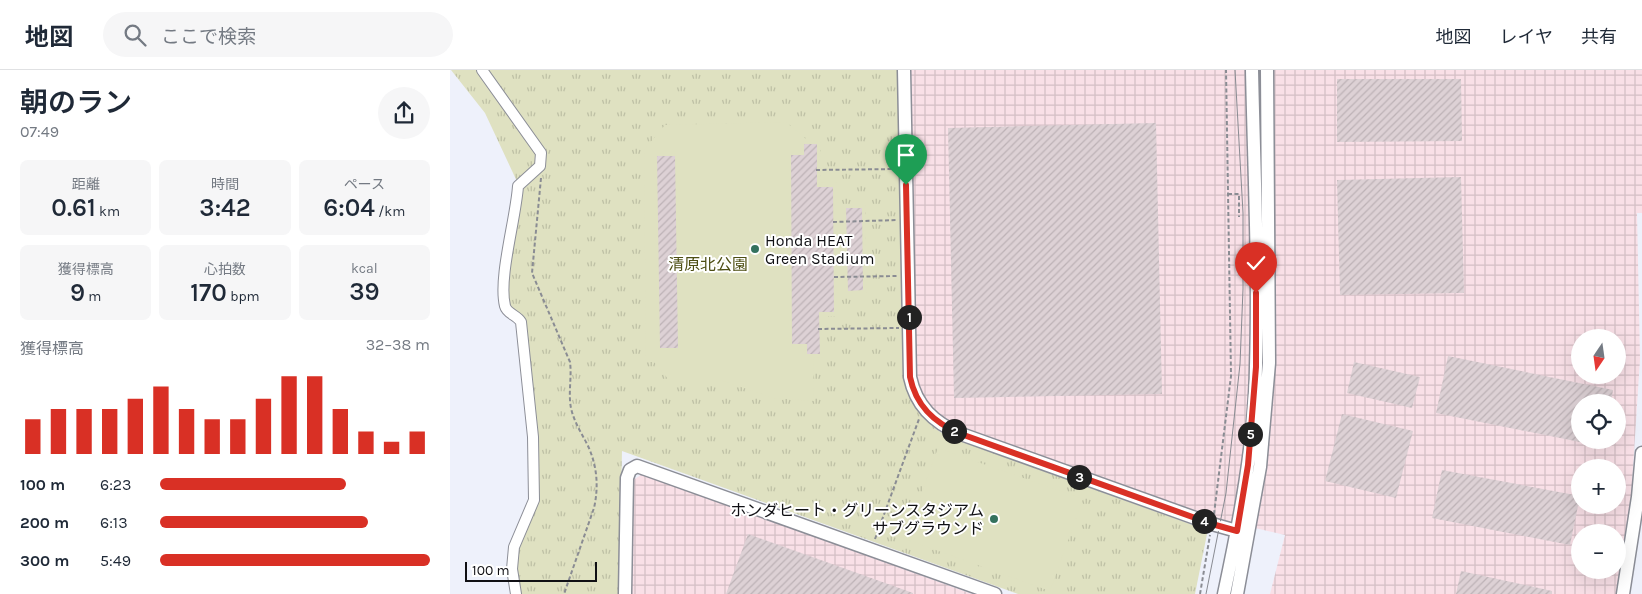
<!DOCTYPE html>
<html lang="ja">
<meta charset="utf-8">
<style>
body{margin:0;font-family:Karla,"Noto Sans JP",sans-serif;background:#f6f6f7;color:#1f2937;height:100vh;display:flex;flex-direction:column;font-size:19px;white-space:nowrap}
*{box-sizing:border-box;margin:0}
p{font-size:16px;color:#747a83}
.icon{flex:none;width:28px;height:28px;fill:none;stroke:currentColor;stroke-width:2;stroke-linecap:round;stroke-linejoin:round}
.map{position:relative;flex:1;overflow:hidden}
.sheet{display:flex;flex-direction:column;background:#fff;width:450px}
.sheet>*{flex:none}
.needle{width:32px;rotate:193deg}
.tools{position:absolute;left:1121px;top:259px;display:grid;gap:10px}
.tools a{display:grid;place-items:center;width:55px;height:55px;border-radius:50%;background:#fff;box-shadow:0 5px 20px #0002;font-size:25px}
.scale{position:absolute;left:15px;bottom:12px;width:132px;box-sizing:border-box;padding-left:5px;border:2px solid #101014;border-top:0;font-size:14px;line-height:18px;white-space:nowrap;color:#101014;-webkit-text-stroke:4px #fff;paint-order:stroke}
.pin{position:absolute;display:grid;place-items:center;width:42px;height:42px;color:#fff;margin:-51px -21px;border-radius:50% 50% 50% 0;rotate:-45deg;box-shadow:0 0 5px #0007}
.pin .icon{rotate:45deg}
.km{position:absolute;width:25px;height:25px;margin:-12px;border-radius:50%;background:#222;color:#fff;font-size:14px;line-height:25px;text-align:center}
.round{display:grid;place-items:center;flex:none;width:52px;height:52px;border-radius:26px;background:#f6f6f7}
.head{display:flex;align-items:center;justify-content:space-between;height:85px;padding:0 20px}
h1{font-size:28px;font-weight:600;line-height:38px}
.figures{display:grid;grid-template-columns:repeat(3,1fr);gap:8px;height:85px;padding:5px 20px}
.figures div{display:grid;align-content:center;border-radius:8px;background:#f6f6f7;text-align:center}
.figures b{font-size:25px;font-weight:600}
.figures small{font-size:14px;font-weight:400}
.figures p{font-size:14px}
.chart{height:140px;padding:10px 20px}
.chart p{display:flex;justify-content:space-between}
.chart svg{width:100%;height:90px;margin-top:5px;stroke:#d93025;stroke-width:6}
ul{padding:0 20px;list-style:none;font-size:16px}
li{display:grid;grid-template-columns:80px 60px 1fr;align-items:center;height:38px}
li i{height:12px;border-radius:6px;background:#d93025}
header{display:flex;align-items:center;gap:30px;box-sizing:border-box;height:70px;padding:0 25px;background:#fff;border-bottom:1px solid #e0e1e3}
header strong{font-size:24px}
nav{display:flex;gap:28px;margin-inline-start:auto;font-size:18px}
.search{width:350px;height:45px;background:#f6f6f7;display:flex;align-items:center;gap:12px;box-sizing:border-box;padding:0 18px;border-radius:28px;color:#747a83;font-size:19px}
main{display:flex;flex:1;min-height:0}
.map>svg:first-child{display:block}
.industrial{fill:url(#industrial-grid);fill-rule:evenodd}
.park{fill:url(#park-tufts)}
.pitch{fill:#dfe1c1}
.building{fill:url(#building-hatch)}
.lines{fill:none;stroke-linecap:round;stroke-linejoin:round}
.minor-casing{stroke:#8c8e97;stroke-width:12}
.tertiary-casing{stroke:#8c8e97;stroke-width:15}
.path{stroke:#8a8c93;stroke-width:2;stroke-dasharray:4 2.5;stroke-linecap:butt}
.minor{stroke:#fff;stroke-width:10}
.tertiary{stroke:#fff;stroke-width:12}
.tram{stroke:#898b92;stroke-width:1}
.route-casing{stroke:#fff;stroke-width:10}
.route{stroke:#d93025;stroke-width:6}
.poi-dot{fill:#34725e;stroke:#fff;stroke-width:2}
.labels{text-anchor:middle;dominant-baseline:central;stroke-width:4;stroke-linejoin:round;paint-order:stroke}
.poi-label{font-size:16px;fill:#101014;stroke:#fff;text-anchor:start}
.park-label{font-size:16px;fill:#4d4e13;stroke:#fff}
</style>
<header>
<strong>地図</strong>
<div class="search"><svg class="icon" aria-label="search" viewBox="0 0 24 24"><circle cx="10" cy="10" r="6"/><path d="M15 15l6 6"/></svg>ここで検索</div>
<nav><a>地図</a><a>レイヤ</a><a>共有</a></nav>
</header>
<main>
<section class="sheet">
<div class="head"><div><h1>朝のラン</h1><p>07:49</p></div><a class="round"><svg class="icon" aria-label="share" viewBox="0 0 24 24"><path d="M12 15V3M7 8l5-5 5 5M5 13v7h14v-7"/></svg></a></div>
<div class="figures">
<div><p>距離</p><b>0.61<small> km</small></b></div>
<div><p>時間</p><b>3:42</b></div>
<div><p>ペース</p><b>6:04<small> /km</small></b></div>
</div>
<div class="figures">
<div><p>獲得標高</p><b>9<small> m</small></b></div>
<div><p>心拍数</p><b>170<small> bpm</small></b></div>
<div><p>kcal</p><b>39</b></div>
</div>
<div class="chart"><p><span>獲得標高</span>32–38 m</p>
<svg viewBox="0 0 160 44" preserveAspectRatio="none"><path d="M5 44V27M15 44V22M25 44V22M35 44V22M45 44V17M55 44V11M65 44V22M75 44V27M85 44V27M95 44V17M105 44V6M115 44V6M125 44V22M135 44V33M145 44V38M155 44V33"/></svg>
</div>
<ul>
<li><b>100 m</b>6:23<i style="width:69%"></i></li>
<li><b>200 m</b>6:13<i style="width:77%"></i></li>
<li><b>300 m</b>5:49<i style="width:100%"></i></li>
</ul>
</section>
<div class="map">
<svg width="1192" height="524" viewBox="0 0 1192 524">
<defs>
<pattern id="industrial-grid" width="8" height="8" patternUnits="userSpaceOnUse" patternTransform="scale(1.25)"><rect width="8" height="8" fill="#f9e0e7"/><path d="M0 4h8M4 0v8" fill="none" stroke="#d4bfc5"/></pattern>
<pattern id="park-tufts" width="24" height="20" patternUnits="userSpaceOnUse" patternTransform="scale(1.25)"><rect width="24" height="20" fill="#dfe1c1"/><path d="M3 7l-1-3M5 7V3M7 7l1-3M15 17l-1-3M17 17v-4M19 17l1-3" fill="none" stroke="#bec0a5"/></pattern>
<pattern id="building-hatch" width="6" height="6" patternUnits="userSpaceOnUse" patternTransform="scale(1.25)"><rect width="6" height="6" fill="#ddd1d5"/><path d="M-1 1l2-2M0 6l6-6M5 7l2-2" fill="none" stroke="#bdb2b6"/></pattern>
</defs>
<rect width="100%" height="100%" fill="#eef1fb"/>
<path class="industrial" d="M461,0H1192V143H1187L1190,289L1181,429L1166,524H820L835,465L754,446L501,353L479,337L472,325L465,302ZM1130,268H1168V305H1130ZM1130,332H1168V370H1130ZM1130,398H1168V435H1130ZM1130,462H1168V500H1130Z
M191,405L248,424L522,524H181L183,410Z"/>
<path class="park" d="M1,0H449L453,304C458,333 473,353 499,367L754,459L757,464L745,524H568L172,381L169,524H68L63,488L84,436L72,249L58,237L55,222L70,118L35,43Z"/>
<path class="pitch" d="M336,52L357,70H370L371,112L387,113V134H415L417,224H388V246H373V287L363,288L364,331L324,328L270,310H219L204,292H196L194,80L215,55Z
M488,378L633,429L600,521L455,469Z"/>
<path class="building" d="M887,9H1011L1012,71L887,72Z
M706,53L712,324L504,328L498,58Z
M354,74H367V117H383L384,242H369L370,284H357V274H342L341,85H354Z
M207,86H225L228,278H210Z
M1011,107L1014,223L890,225L887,110Z
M396,138H412L413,220L398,221Z
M998,286L1163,320L1161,332H1130V372L986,343Z
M904,292L970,307L962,338L897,323Z
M892,344L963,361L946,428L875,411Z
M992,400L1130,426L1120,475L982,448Z
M298,464L463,523V524H276Z
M1011,501L1102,521V524H1006Z"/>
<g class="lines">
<defs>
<path id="minor" d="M32,0L91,83L90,96L68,116C66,148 48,208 55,236C57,244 67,245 71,252L83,367L84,430L64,477L62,499L66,524"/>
<path id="tertiary" d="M454,0L460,307C466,336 484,353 511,364L762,454L787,461
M175,524L177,408L180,400L187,396L545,524
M774,524C790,449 805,372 806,296C809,197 804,98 802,0
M787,524L810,397L819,293L817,0
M1173,524L1188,427L1192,383"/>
</defs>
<use href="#minor" class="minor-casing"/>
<use href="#tertiary" class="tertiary-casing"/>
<path class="path" d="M366,100L446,99
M91,108L82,203L120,292C122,307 118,323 121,338C124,352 131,362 137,374C147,394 149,416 144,438L114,524
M778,124H789V147
M383,152L447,150
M384,207L448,206
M368,259L449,258
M764,444L781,306L776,0
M425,469L469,349
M750,524L760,465"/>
<use href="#minor" class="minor"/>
<use href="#tertiary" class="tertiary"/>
<path class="tram" d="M756,524L776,423L790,294L793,219V143L785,0"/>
</g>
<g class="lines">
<defs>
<path id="route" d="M456,115L460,307C466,336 484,353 511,364L762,454L787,461L798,395L806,297V223"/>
</defs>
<use href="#route" class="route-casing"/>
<use href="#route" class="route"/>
</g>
<g class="poi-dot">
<circle cx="305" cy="179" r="5"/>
<circle cx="544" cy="449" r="5"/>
</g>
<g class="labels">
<g class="poi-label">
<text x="315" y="170">Honda HEAT<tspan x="315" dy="18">Green Stadium</tspan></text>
<text x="534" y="440" text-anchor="end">ホンダヒート・グリーンスタジアム<tspan x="534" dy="18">サブグラウンド</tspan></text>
</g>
<g class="park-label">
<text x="258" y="194">清原北公園</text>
</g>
</g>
</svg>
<div class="tools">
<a><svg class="needle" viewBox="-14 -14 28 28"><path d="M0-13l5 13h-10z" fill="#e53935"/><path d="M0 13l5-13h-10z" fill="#747a83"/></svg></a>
<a><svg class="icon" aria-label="locate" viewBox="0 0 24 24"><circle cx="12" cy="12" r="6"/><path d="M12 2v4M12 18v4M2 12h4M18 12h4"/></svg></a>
<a>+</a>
<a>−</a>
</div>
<div class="scale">100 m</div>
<div class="pin" style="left:456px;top:115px;background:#1e9e55"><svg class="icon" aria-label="arrive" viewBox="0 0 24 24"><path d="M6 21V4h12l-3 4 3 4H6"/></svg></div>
<div class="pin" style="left:806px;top:223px;background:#d93025"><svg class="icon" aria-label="check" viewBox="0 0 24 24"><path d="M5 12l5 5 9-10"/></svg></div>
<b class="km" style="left:459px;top:247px">1</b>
<b class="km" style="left:504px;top:361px">2</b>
<b class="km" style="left:629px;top:407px">3</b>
<b class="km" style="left:754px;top:451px">4</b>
<b class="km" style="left:800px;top:364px">5</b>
</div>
</main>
